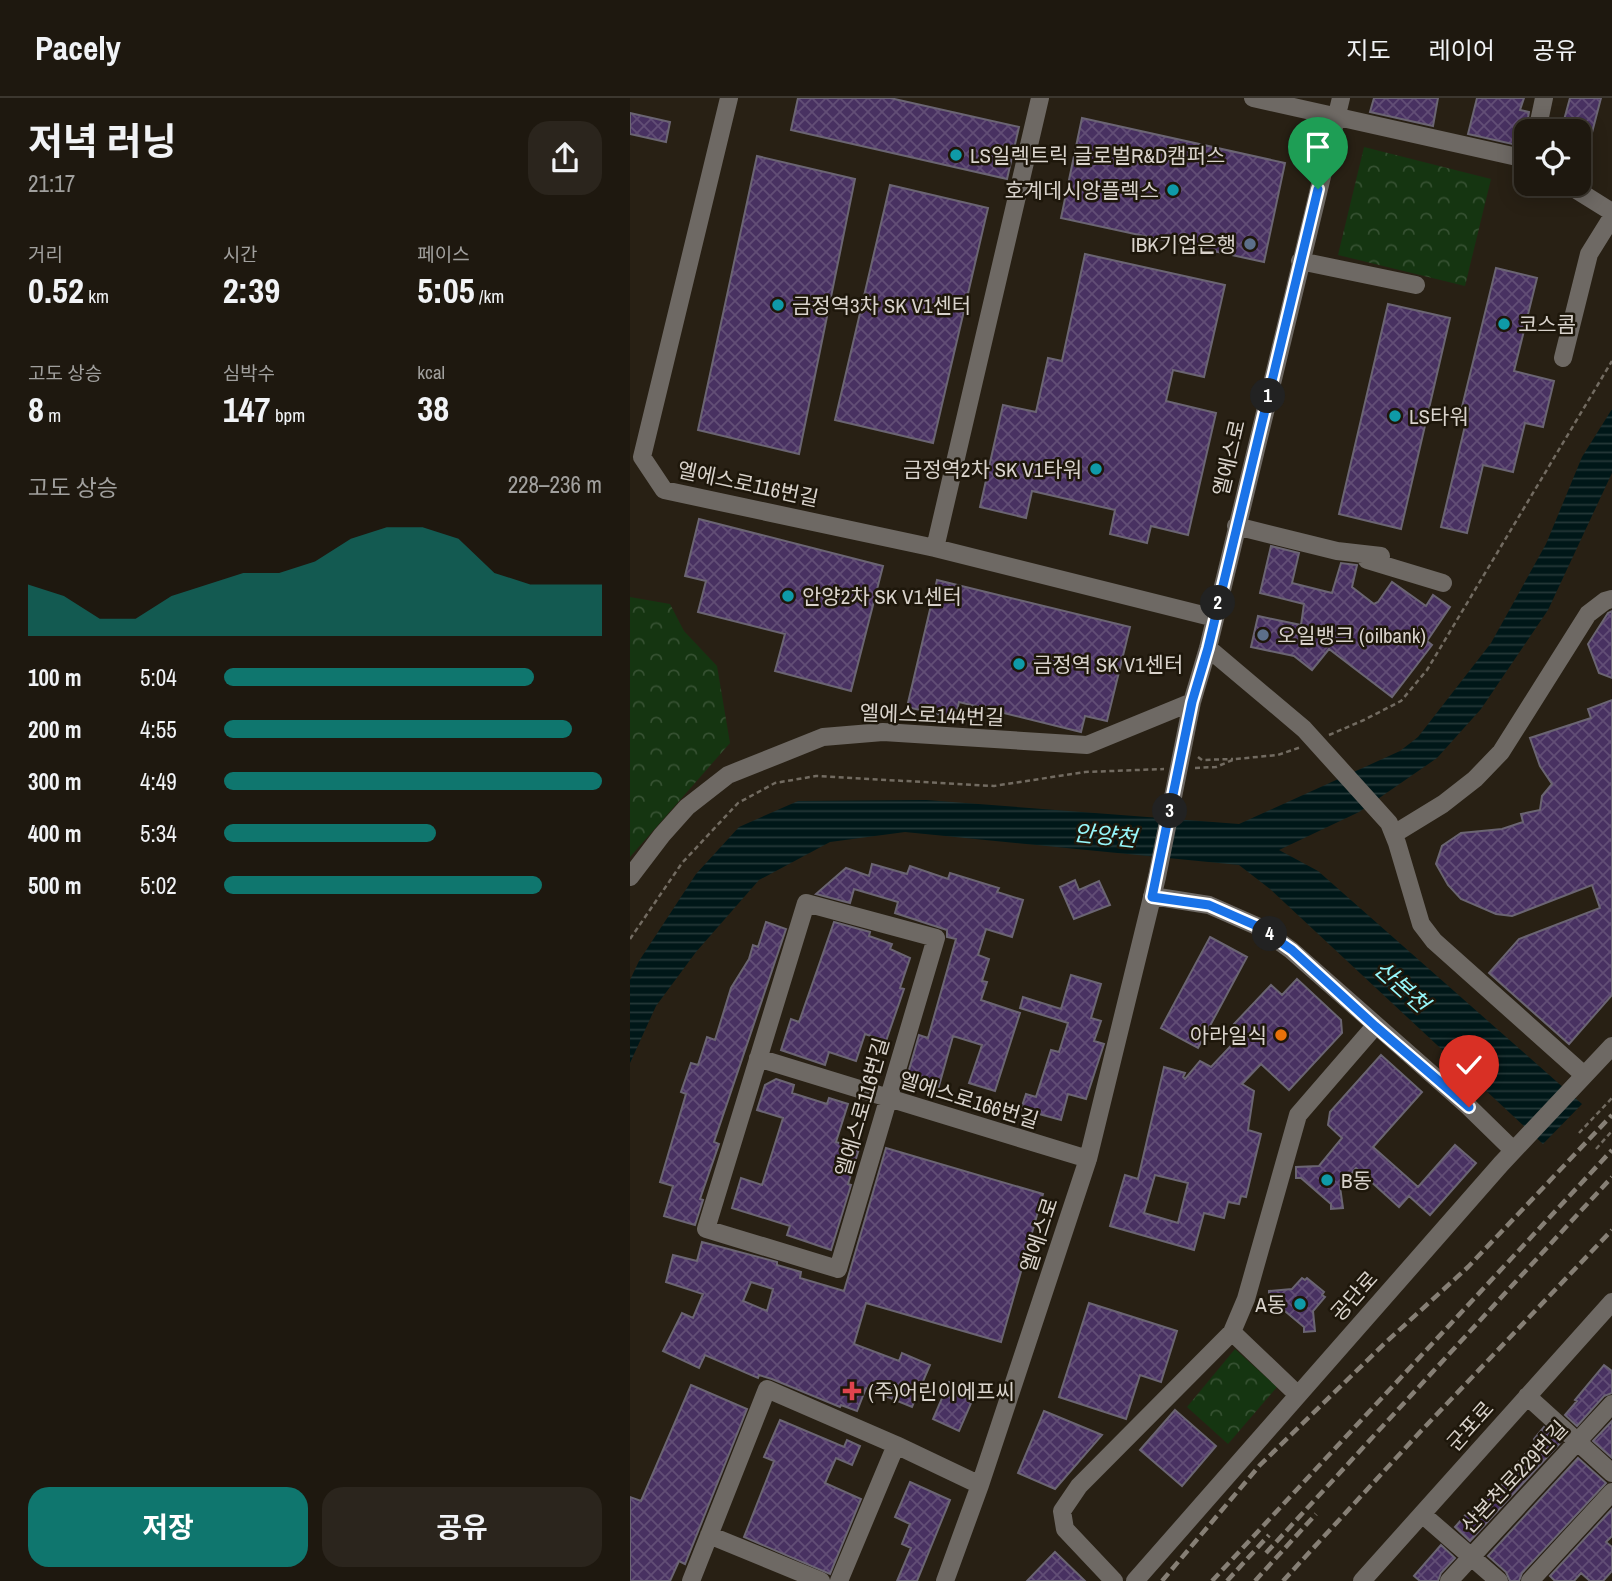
<!DOCTYPE html>
<html lang="ko">
<meta charset="utf-8">
<style>
body{margin:0;font-family:"Archivo Narrow","Noto Sans KR",sans-serif;background:#2b251d;color:#f1f3f6;height:100vh;display:flex;flex-direction:column;font-size:26px;white-space:nowrap}
*{box-sizing:border-box;margin:0}
p{font-size:23px;color:#a1a09e}
.icon{flex:none;width:38px;height:38px;fill:none;stroke:currentColor;stroke-width:2;stroke-linecap:round;stroke-linejoin:round}
.map{position:relative;flex:1;overflow:hidden}
.details{display:flex;flex-direction:column;background:#1e180f;width:630px}
.details>*{flex:none}
.fabs{position:absolute;left:884px;top:21px;display:grid;gap:14px}
.fabs a{display:grid;place-items:center;width:77px;height:77px;border-radius:14px;background:#1e180f;box-shadow:0 4px 18px #0003,0 0 0 2px #3c372f;font-size:35px}
.pin{position:absolute;display:grid;place-items:center;width:60px;height:60px;color:#fff;margin:-72px -30px;border-radius:50% 50% 50% 0;rotate:-45deg;box-shadow:0 0 7px #0007}
.pin .icon{rotate:45deg}
.km{position:absolute;width:35px;height:35px;margin:-18px;border-radius:50%;background:#222;color:#fff;font-size:19px;line-height:35px;text-align:center}
.round{display:grid;place-items:center;flex:none;width:74px;height:74px;border-radius:21px;background:#2b251d}
.summary{display:flex;align-items:center;justify-content:space-between;height:119px;padding:0 28px}
h1{font-size:38px;font-weight:700;line-height:52px}
.stats{display:grid;grid-template-columns:repeat(3,1fr);gap:10px;height:119px;padding:7px 28px}
.stats div{display:grid;align-content:center}
.stats b{font-size:35px;font-weight:700}
.stats small{font-size:19px;font-weight:400}
.stats p{font-size:19px}
.chart{height:196px;padding:14px 28px}
.chart p{display:flex;justify-content:space-between}
.chart svg{width:100%;height:126px;margin-top:7px;fill:#0f766e;opacity:.7}
.cta{display:flex;gap:14px;margin-top:auto;padding:14px 28px}
.cta a{flex:1;height:80px;border-radius:21px;background:#0f766e;color:#fff;font-size:28px;font-weight:700;line-height:80px;text-align:center}
.cta a+a{background:#2b251d;color:#f1f3f6}
ul{padding:0 28px;list-style:none;font-size:23px}
li{display:grid;grid-template-columns:112px 84px 1fr;align-items:center;height:52px}
li i{height:18px;border-radius:9px;background:#0f766e}
header{display:flex;align-items:center;gap:42px;box-sizing:border-box;height:98px;padding:0 35px;background:#1e180f;border-bottom:2px solid #3c372f}
header strong{font-size:33px}
nav{display:flex;gap:38px;margin-inline-start:auto;font-size:24px}
main{display:flex;flex:1;min-height:0}
.map>svg:first-child{display:block}
.forest{fill:url(#forest-crowns)}
.water{fill:url(#water-rules)}
.building{fill:url(#building-cross-hatch);stroke:#6b6573;stroke-width:2;fill-rule:evenodd}
.lines{fill:none;stroke-linecap:round;stroke-linejoin:round}
.path{stroke:#726b61;stroke-width:2.5;stroke-dasharray:5 3.5;stroke-linecap:butt}
.minor{stroke:#6e6964;stroke-width:18}
.rail{stroke:#867f75;stroke-width:4.5;stroke-dasharray:10 5;stroke-linecap:butt}
.route-casing{stroke:#fff;stroke-width:14}
.route{stroke:#1a73e8;stroke-width:9}
.culture-dot{fill:#0f9aa8;stroke:#1e170b;stroke-width:2.5}
.service-dot{fill:#5c6f8a;stroke:#1e170b;stroke-width:2.5}
.food-dot{fill:#e8710a;stroke:#1e170b;stroke-width:2.5}
.health-dot{fill:#e0444e;stroke:#1e170b;stroke-width:2.5}
.labels{text-anchor:middle;dominant-baseline:central;stroke-width:5;stroke-linejoin:round;paint-order:stroke}
.poi-label{font-size:21px;fill:#d9d3cc;stroke:#1e170b;text-anchor:start}
.street-label{font-size:21px;fill:#d9d3cc;stroke:#1e170b}
.water-label{font-size:23px;font-style:italic;fill:#96f6fa;stroke:#1e170b}
</style>
<header>
<strong>Pacely</strong>
<nav><a>지도</a><a>레이어</a><a>공유</a></nav>
</header>
<main>
<section class="details">
<div class="summary"><div><h1>저녁 러닝</h1><p>21:17</p></div><a class="round"><svg class="icon" aria-label="share" viewBox="0 0 24 24"><path d="M12 15V3M7 8l5-5 5 5M5 13v7h14v-7"/></svg></a></div>
<div class="stats">
<div><p>거리</p><b>0.52<small> km</small></b></div>
<div><p>시간</p><b>2:39</b></div>
<div><p>페이스</p><b>5:05<small> /km</small></b></div>
</div>
<div class="stats">
<div><p>고도 상승</p><b>8<small> m</small></b></div>
<div><p>심박수</p><b>147<small> bpm</small></b></div>
<div><p>kcal</p><b>38</b></div>
</div>
<div class="chart"><p><span>고도 상승</span>228–236 m</p>
<svg viewBox="0 0 160 44" preserveAspectRatio="none"><path d="M0 44V26L10 30L20 38L30 38L40 30L50 26L60 22L70 22L80 18L90 10L100 6L110 6L120 10L130 22L140 26L150 26L160 26V44z"/></svg>
</div>
<ul>
<li><b>100 m</b>5:04<i style="width:82%"></i></li>
<li><b>200 m</b>4:55<i style="width:92%"></i></li>
<li><b>300 m</b>4:49<i style="width:100%"></i></li>
<li><b>400 m</b>5:34<i style="width:56%"></i></li>
<li><b>500 m</b>5:02<i style="width:84%"></i></li>
</ul>
<div class="cta"><a>저장</a><a>공유</a></div>
</section>
<div class="map">
<svg width="982" height="1483" viewBox="0 0 982 1483">
<defs>
<pattern id="forest-crowns" width="20" height="18" patternUnits="userSpaceOnUse" patternTransform="scale(1.75)"><rect width="20" height="18" fill="#153511"/><path d="M2 6a3 3 0 1 1 6 0M12 15a3 3 0 1 1 6 0" fill="none" stroke="#365132"/></pattern>
<pattern id="water-rules" width="6" height="5" patternUnits="userSpaceOnUse" patternTransform="scale(1.75)"><rect width="6" height="5" fill="#001718"/><path d="M0 2.5h6" fill="none" stroke="#253838"/></pattern>
<pattern id="building-cross-hatch" width="8" height="8" patternUnits="userSpaceOnUse" patternTransform="scale(1.75)"><rect width="8" height="8" fill="#483161"/><path d="M0 0l8 8M0 8l8-8" fill="none" stroke="#624e76"/></pattern>
</defs>
<rect width="100%" height="100%" fill="#282014"/>
<path class="forest" d="M734,49L861,81L835,188L708,157Z
M0,499L40,506L54,533L87,568L100,645L0,759Z
M605,1251L647,1289L598,1346L557,1309Z"/>
<path class="water" d="M982,311V375L918,512L851,611L807,660L729,714L649,752L688,773L952,1006L913,1046L640,791L609,767L275,734L200,744L129,782L66,854L26,908L0,965V882L9,863L66,776L109,729L168,703L296,702L609,726L770,653L788,639L861,545L916,446L952,359Z"/>
<path class="building" d="M168,0H260L389,29L377,81L161,32Z
M744,0H808L803,28L740,14Z
M847,0H894L890,12L899,14L896,31V49L838,36Z
M940,0H971L958,50L948,47V33H931Z
M0,15L40,24L36,44L0,36Z
M452,20L655,65L634,164L431,120Z
M127,58L225,81L169,356L68,332Z
M260,87L358,110L303,345L205,322Z
M455,156L595,187L574,279L543,272L536,303L586,315L558,437L521,428L517,445L480,436L485,412L402,393L396,420L350,409L373,307L406,314L418,260L432,263Z
M866,170L907,180L884,273L924,283L913,329L895,325L883,374L853,367L837,435L811,429L839,311L832,309Z
M758,206L820,220L771,431L709,416Z
M69,421L253,468L221,593L145,573L155,536L68,514L76,483L55,478Z
M641,448L669,455L662,485L702,495L711,465L727,467L722,489L744,506L748,504L762,484L796,508L803,497L820,509L797,543L802,547L762,599L699,551L682,572L664,558L621,549L628,518L671,527L674,506L630,495Z
M307,482L500,529L477,623L455,618L451,634L329,604L325,620L277,609Z
M982,513V580L969,575L958,546L978,515Z
M982,602V897L939,946L859,875L889,841L970,810L962,787L882,818L866,816L831,801L818,787L806,766L812,748L831,735L872,731L893,724L891,716L910,712L912,698L922,686L910,668L900,640L961,620L958,611Z
M242,766L277,776L280,768L318,781L320,775L369,790L367,794L393,802L382,839L356,831L348,857L359,861L352,883L357,884L351,902L390,915L365,993L339,985L352,947L323,938L307,995L275,986L289,937L298,940L326,841L317,839V832L265,815L268,804L224,791L220,805L186,796L216,770L239,778Z
M445,782L449,792L469,783L480,807L444,821L430,789Z
M136,824L156,831L84,1044L89,1046L70,1101L73,1102L65,1127L34,1118L43,1088L30,1084L56,996L51,994L61,965L68,967L77,939L85,942L101,890L119,861L123,847L128,849Z
M204,824L240,834L239,838L262,846L260,851L280,860L270,890L274,891L256,943L235,936L226,963L199,954L195,967L151,952L161,921L169,924Z
M580,839L617,859L568,950L531,930Z
M441,877L471,886L461,920L471,923L464,943L474,946L456,1001L438,996L431,1022L391,1011L396,996L406,999L421,952L429,954L438,925L390,910L393,899L431,911Z
M667,881L711,922L712,935L659,992L631,966L612,986L624,993L618,1032L631,1036L616,1099L611,1098L609,1106L598,1104L594,1120L574,1115L564,1152L480,1128L495,1077L508,1081L534,969L555,975L553,979L555,981L570,963L581,969L613,935L604,926L641,887L652,897ZM525,1077L558,1085L548,1125L514,1115Z
M751,957L792,994L743,1049L788,1089L825,1047L846,1065L800,1117L779,1098L769,1109L726,1070L710,1089L713,1110L701,1111V1106L671,1080H666V1069L689,1068L712,1040L698,1027L700,1014Z
M146,981L164,987L162,995L197,1006L199,1000L218,1006L206,1044L229,1051L218,1086L221,1087L201,1152L157,1137L160,1128L102,1110L111,1080L132,1087L153,1020L127,1012L135,987Z
M256,1050L413,1096L371,1244L236,1205L224,1246L269,1263L272,1255L300,1267L282,1309L236,1290L227,1313L211,1307L210,1309L142,1281L129,1277L128,1280L75,1257L69,1270L33,1253L52,1215L63,1220L73,1196L36,1184L43,1157L67,1163L72,1144L147,1164V1167L171,1174L170,1180L214,1193ZM121,1184L143,1191L137,1213L113,1203Z
M672,1180L675,1182L677,1180L694,1194L692,1197L695,1199L683,1213L685,1233L674,1234V1229L644,1204H639V1193L662,1191Z
M459,1205L547,1233L531,1284L510,1277L496,1321L429,1299Z
M974,1267L982,1273V1295L974,1298L947,1328L935,1317L947,1303L945,1302Z
M319,1284L345,1296L329,1333L303,1321Z
M61,1287L117,1311L55,1466L49,1463L40,1483H0V1399L11,1403Z
M545,1312L586,1348L552,1388L510,1352Z
M414,1313L472,1337L425,1391L388,1375Z
M150,1322L214,1349L217,1342L230,1348L222,1367L206,1360L195,1385L231,1401L200,1476L114,1439L144,1363L134,1359Z
M982,1323V1360L963,1343Z
M914,1329L931,1344L840,1443L825,1429L838,1414L841,1416L858,1397L861,1400L876,1382L874,1380L906,1344L904,1341Z
M948,1360L976,1385L892,1475L889,1483H880L876,1474L858,1458Z
M280,1384L320,1402L287,1483H267L281,1450L272,1446L280,1426L265,1419Z
M982,1411V1438L976,1444L982,1449V1473L973,1483H960L951,1475L944,1483H925L920,1478Z
M811,1447L825,1460L811,1475L808,1483H790L784,1478Z
M425,1454L455,1483H397Z"/>
<g class="lines">
<path class="path" d="M699,637L734,622L771,603L797,572L982,263
M568,659L572,662L603,661
M565,670L586,669L605,661L648,657L671,649
M0,841L52,765L108,705L145,685L186,678L364,688L455,674L534,671
M949,1035L982,1000
M966,1051L982,1033"/>
<path class="minor" d="M99,0L12,359L34,392L305,450L585,520
M623,0L896,61
M907,33L914,0
M937,86L982,114
M670,163L786,187
M933,260L959,156L982,119
M606,428L707,453L751,458
M305,450L410,0
M737,462L813,485
M578,550L674,631L759,725L767,745L791,826L804,843L954,977
M764,736L813,706L845,681L871,654L958,516L975,503L982,501
M0,779L32,737L57,709L98,677L193,639L253,634L457,647L562,604
M522,798L579,807L629,829L661,852L839,1009L883,1052
M176,805L306,840L208,1171L76,1131Z
M128,960L458,1061
M602,1234L667,1296
M897,1298L982,1375
M792,1416L869,1483
M79,1437L191,1483
M61,1483L137,1291L266,1347L350,1387
M209,1483L266,1347
M315,1483L350,1387L458,1061L527,779L562,604L578,550L711,0
M484,1483L435,1431L432,1413L449,1388L602,1234L616,1201L668,1017L745,928
M505,1483L871,1066L982,948
M732,1483L982,1204
M819,1483L982,1306
M900,1483L982,1394"/>
<path class="rail" d="M636,1455L982,1079
M532,1483L630,1367L754,1246L838,1169L982,1017
M582,1483L982,1052
M597,1483L639,1437
M625,1483L686,1416
M653,1483L790,1334L982,1132"/>
</g>
<g class="lines">
<defs>
<path id="route" d="M688,91L578,550L562,604L522,799L579,807L629,829L662,852L745,928L839,1009"/>
</defs>
<use href="#route" class="route-casing"/>
<use href="#route" class="route"/>
</g>
<g class="culture-dot">
<circle cx="326" cy="57" r="7"/>
<circle cx="543" cy="92" r="7"/>
<circle cx="148" cy="207" r="7"/>
<circle cx="874" cy="226" r="7"/>
<circle cx="765" cy="318" r="7"/>
<circle cx="466" cy="371" r="7"/>
<circle cx="158" cy="498" r="7"/>
<circle cx="389" cy="566" r="7"/>
<circle cx="697" cy="1082" r="7"/>
<circle cx="670" cy="1206" r="7"/>
</g>
<g class="service-dot">
<circle cx="620" cy="146" r="7"/>
<circle cx="633" cy="537" r="7"/>
</g>
<circle class="food-dot" cx="651" cy="937" r="7"/>
<path class="health-dot" d="M218.5 1282.5h7v7h7v7h-7v7h-7v-7h-7v-7h7z"/>
<g class="labels">
<g class="poi-label">
<text x="340" y="57">LS일렉트릭 글로벌R&amp;D캠퍼스</text>
<text x="529" y="92" text-anchor="end">호계데시앙플렉스</text>
<text x="606" y="146" text-anchor="end">IBK기업은행</text>
<text x="162" y="207">금정역3차 SK V1센터</text>
<text x="888" y="226">코스콤</text>
<text x="779" y="318">LS타워</text>
<text x="452" y="371" text-anchor="end">금정역2차 SK V1타워</text>
<text x="172" y="498">안양2차 SK V1센터</text>
<text x="647" y="537">오일뱅크 (oilbank)</text>
<text x="403" y="566">금정역 SK V1센터</text>
<text x="637" y="937" text-anchor="end">아라일식</text>
<text x="711" y="1082">B동</text>
<text x="656" y="1206" text-anchor="end">A동</text>
<text x="238" y="1293">(주)어린이에프씨</text>
</g>
<g class="street-label">
<text transform="translate(599 360) rotate(-77)">엘에스로</text>
<text transform="translate(118 386) rotate(12)">엘에스로116번길</text>
<text transform="translate(302 617) rotate(2)">엘에스로144번길</text>
<text transform="translate(339 1002) rotate(17)">엘에스로166번길</text>
<text transform="translate(232 1009) rotate(-74)">엘에스로116번길</text>
<text transform="translate(409 1137) rotate(-72)">엘에스로</text>
<text transform="translate(724 1198) rotate(-48)">공단로</text>
<text transform="translate(840 1328) rotate(-48)">군포로</text>
<text transform="translate(884 1379) rotate(-47)">산본천로229번길</text>
</g>
<g class="water-label">
<text transform="translate(475 737) rotate(6)">안양천</text>
<text transform="translate(772 888) rotate(42)">산본천</text>
</g>
</g>
</svg>
<div class="fabs">
<a><svg class="icon" aria-label="locate" viewBox="0 0 24 24"><circle cx="12" cy="12" r="6"/><path d="M12 2v4M12 18v4M2 12h4M18 12h4"/></svg></a>
</div>
<div class="pin" style="left:688px;top:91px;background:#1e9e55"><svg class="icon" aria-label="arrive" viewBox="0 0 24 24"><path d="M6 21V4h12l-3 4 3 4H6"/></svg></div>
<div class="pin" style="left:839px;top:1009px;background:#d93025"><svg class="icon" aria-label="check" viewBox="0 0 24 24"><path d="M5 12l5 5 9-10"/></svg></div>
<b class="km" style="left:638px;top:298px">1</b>
<b class="km" style="left:588px;top:505px">2</b>
<b class="km" style="left:540px;top:713px">3</b>
<b class="km" style="left:640px;top:836px">4</b>
</div>
</main>
